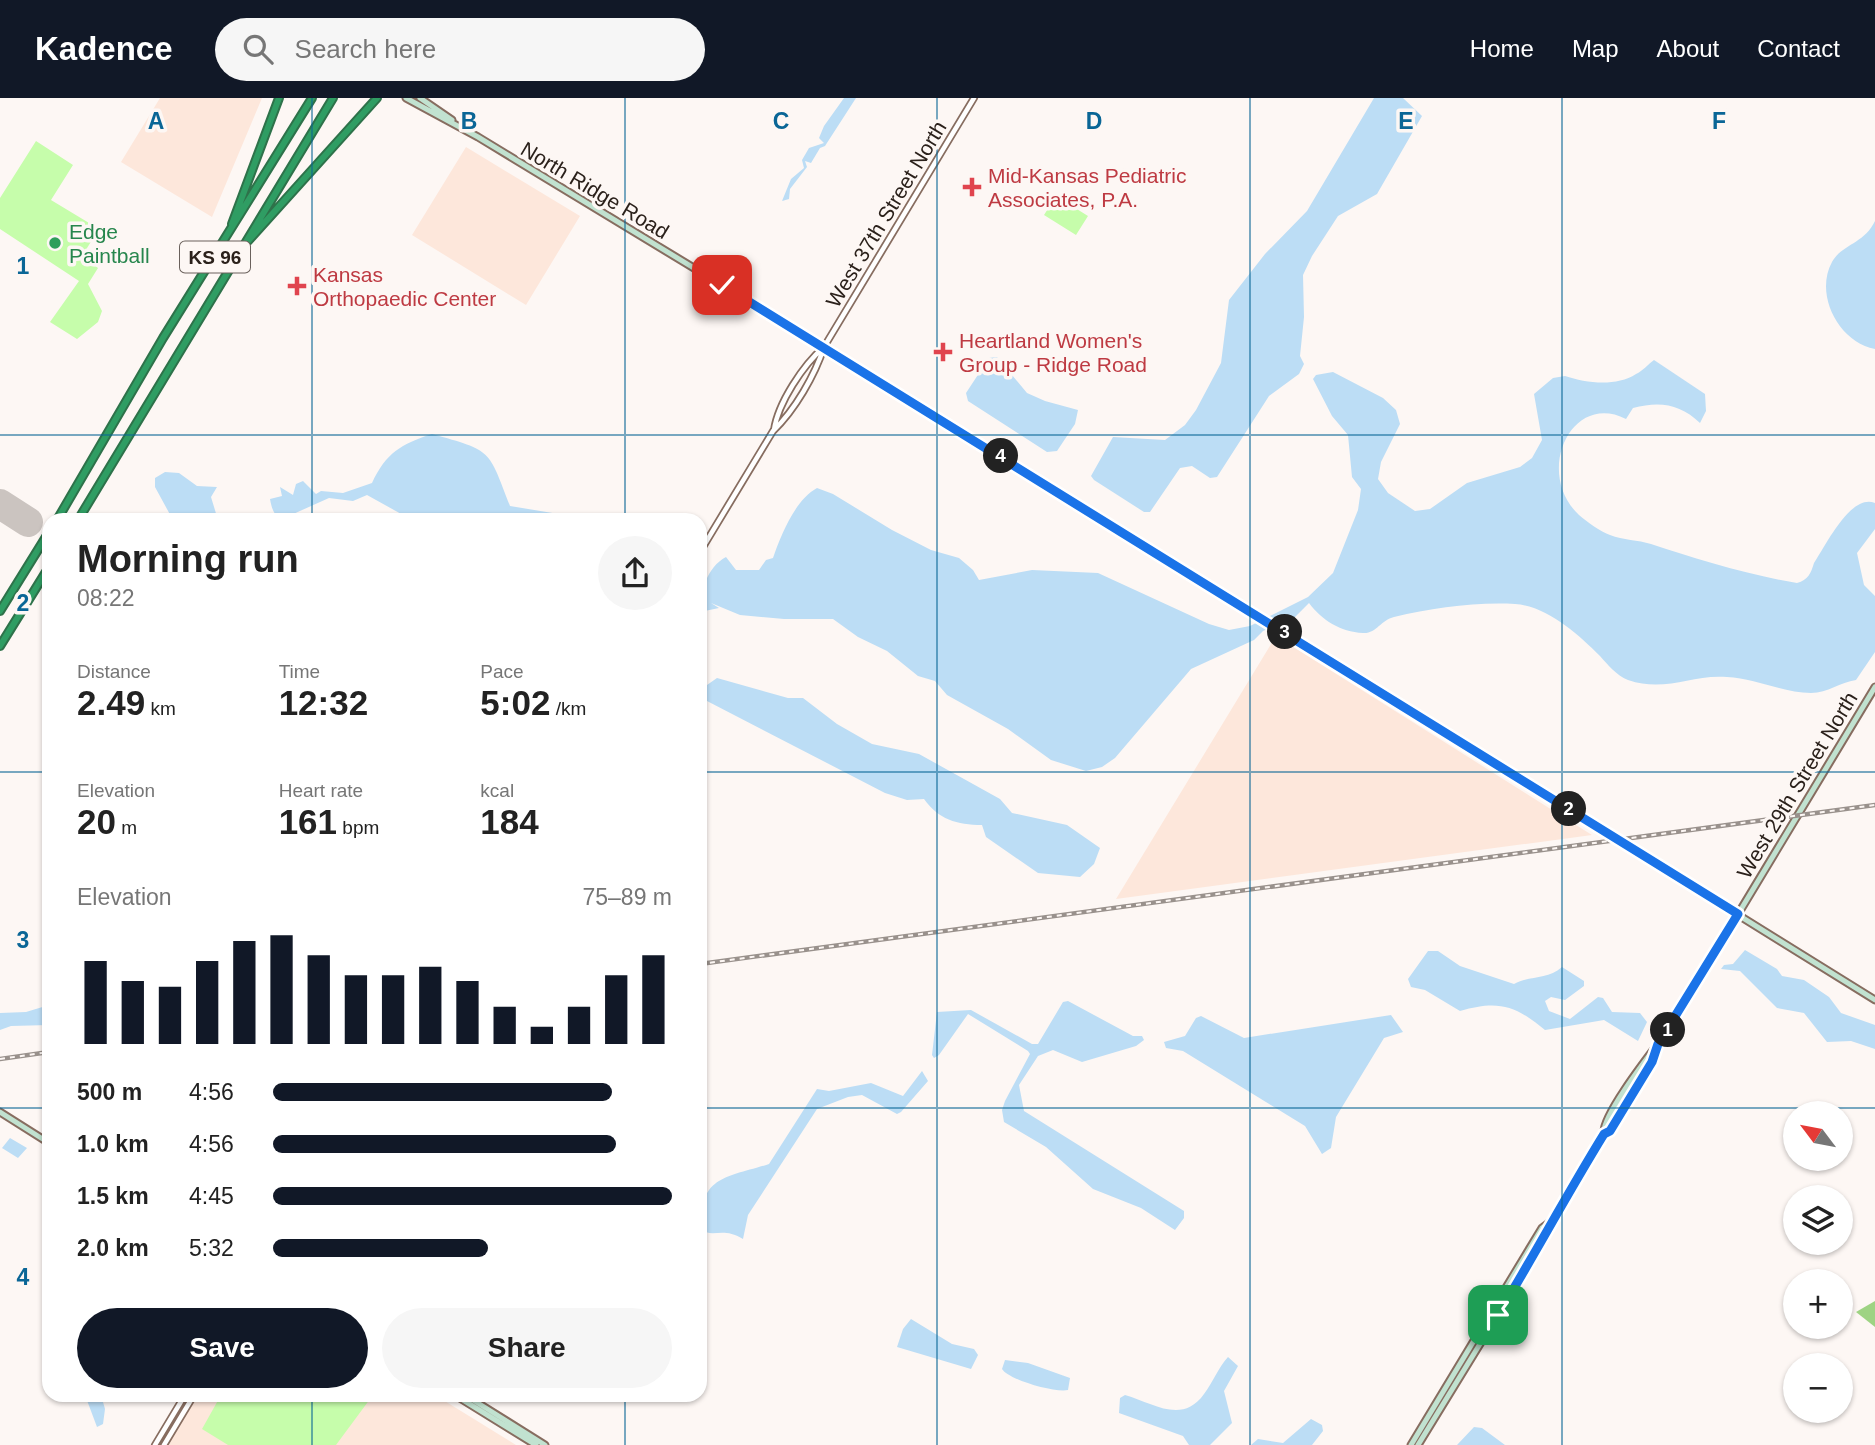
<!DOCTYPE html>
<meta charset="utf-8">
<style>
body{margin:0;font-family:Helvetica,sans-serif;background:#f6f6f6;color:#222;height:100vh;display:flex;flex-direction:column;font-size:26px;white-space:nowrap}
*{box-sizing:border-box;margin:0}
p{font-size:23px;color:#767676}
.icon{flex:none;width:38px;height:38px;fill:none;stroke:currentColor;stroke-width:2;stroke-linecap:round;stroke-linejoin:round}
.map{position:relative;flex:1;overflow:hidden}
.side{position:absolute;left:42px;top:415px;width:665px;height:889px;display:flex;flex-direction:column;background:#fff;border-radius:21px;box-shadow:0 2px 5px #0004}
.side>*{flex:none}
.needle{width:46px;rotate:302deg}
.tools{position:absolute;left:1783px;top:1003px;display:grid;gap:14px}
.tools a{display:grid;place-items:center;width:70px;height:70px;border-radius:50%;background:#fff;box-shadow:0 2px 5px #0004;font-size:35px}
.pin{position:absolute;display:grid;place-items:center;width:60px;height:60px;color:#fff;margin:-30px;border-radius:14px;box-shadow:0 4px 10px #0006}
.km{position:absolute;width:35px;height:35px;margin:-18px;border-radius:50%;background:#222;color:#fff;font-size:19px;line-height:35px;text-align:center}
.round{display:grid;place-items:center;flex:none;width:74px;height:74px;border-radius:37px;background:#f6f6f6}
.headline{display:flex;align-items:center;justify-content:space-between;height:119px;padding:0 35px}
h1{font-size:38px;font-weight:700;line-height:52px}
.stats{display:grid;grid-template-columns:repeat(3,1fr);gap:10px;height:119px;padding:7px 35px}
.stats div{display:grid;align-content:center}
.stats b{font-size:35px;font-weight:700}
.stats small{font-size:19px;font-weight:400}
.stats p{font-size:19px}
.chart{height:196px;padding:14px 35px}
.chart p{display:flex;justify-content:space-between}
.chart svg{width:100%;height:126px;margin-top:7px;stroke:#111827;stroke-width:6}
.button{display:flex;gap:14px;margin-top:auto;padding:14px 35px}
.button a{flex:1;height:80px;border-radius:42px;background:#111827;color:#fff;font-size:28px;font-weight:700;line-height:80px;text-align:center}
.button a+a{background:#f6f6f6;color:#222}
ul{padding:0 35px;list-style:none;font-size:23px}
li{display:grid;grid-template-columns:112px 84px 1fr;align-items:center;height:52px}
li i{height:18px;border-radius:9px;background:#111827}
header{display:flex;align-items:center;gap:42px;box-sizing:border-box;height:98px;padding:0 35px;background:#111827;color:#fff}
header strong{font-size:33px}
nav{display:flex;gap:38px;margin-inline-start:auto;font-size:24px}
.search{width:490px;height:63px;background:#f6f6f6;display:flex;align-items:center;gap:18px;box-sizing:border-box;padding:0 24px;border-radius:38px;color:#767676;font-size:26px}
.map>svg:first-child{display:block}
.built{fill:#fde7db}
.green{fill:#c6fdab}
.forest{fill:#9ed383}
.water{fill:#bcddf5}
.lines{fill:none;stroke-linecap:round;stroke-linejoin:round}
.runway{stroke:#cbc4c0;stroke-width:30}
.tertiary-casing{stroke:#876d60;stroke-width:8}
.secondary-casing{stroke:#876d60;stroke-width:9}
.motorway-casing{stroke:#2e724a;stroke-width:10}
.tertiary{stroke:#fff;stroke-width:4.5}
.secondary{stroke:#c1e2d0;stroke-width:5}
.motorway{stroke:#2f9d63;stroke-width:6}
.rail-casing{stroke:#99918c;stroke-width:4.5}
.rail{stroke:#fdf7f4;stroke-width:2;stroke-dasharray:5;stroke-linecap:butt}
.route-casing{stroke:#fff;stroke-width:14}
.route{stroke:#1a73e8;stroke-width:9}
.grid{fill:none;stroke:#0a6696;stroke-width:2;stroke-opacity:0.55}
.health-dot{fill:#e0444e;stroke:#fdf7f4;stroke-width:2.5}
.leisure-dot{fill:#2e9e5b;stroke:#fdf7f4;stroke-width:2.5}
.labels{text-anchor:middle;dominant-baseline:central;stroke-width:7;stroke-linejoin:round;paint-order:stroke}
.shield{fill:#fdf7f4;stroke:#6a615c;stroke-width:2}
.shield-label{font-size:19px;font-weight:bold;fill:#2b211b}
.health-label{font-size:21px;fill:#be3a42;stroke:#fdf7f4;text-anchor:start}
.street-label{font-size:21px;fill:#2b211b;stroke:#fdf7f4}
.leisure-label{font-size:21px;fill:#27864d;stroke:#fdf7f4;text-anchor:start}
.grid-label{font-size:23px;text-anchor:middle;font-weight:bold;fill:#0a6696;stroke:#fdf7f4;stroke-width:7;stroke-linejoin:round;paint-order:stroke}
</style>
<header>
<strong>Kadence</strong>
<div class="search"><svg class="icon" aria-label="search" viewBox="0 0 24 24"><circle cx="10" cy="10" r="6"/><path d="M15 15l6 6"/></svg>Search here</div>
<nav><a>Home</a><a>Map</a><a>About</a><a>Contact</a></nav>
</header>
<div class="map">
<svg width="1875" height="1347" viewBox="0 0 1875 1347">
<rect width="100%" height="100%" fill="#fdf7f4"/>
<path class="built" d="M160,0H262L212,119L121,64Z
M466,49L580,118L526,207L412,137Z
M1276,538L1592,737L1116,801Z
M195,1297H435L516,1347H165Z"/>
<path class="green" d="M36,43L73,67L51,102L99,131L82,158L98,170L88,186L102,213L98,224L77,241L50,224L79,183L0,131V100Z
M1056,98L1088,118L1076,137L1044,117Z
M221,1297H373L336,1347H228L202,1331Z"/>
<path class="forest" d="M1875,1203V1229L1856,1214Z"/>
<path class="water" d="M844,0H856L825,48L820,50L811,65L805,63L807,69L790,91L789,101L782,103L791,81L804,70L802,62L809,50L824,45L819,40L824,28Z
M1374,0H1403L1422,18L1377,96L1338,118L1312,158L1303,177L1304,219L1300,258L1304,266L1299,276L1269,298L1217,379L1210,380L1192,368L1180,370L1150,414H1144L1094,382L1091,378L1113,339L1165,342L1185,327L1196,312L1221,265L1229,202L1265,156L1307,113Z
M1875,123V251C1839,244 1814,197 1832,164C1842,146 1864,146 1875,123Z
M997,259L1027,295L1045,303L1078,312L1075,326L1057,353L1047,354L968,303L966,295L989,260Z
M1654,262L1705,296L1706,313L1700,325C1680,306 1660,303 1633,310L1626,321C1571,293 1534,375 1579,417C1586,423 1601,434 1610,437C1623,442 1638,442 1651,446C1693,460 1748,477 1797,485C1808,482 1811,475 1814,465C1826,447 1851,395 1875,405V431L1857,455L1864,487L1875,498V554L1856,582C1840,584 1828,595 1811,595C1783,595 1755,580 1727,579C1691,576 1666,595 1628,582C1616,577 1608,567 1600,558C1578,536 1547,508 1515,506C1474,504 1433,510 1394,519C1381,522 1376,536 1363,535C1340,534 1322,522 1309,505L1295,519L1263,533L1254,542L1191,571L1115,660L1102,669L1086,673L1051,662L1008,631L947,597L935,583L918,578L887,553L858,539L833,521H784L740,517L711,505L719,510L700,514C700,494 707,469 726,459L736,472H759L766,462L773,460C781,437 795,402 817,390L833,396L892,432L931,452L959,460L973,472L979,482L1032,472L1098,475L1209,526L1229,532L1250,528L1308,499L1333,475L1358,412L1361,391L1352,379L1348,337L1332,318L1313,281L1316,277L1333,274L1383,300L1396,312L1400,326L1381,364L1378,381L1388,395L1415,413L1430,411L1467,385L1520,369L1532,360L1542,342L1534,296L1553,280L1565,278C1586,285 1616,289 1636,276C1643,273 1648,266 1654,262Z
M432,336C493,353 488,351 510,408L595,422H412L367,397L353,403L329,400L291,417L288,422C275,422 272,412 270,401L282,398L280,389L293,397L296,386L303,383L316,396L321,393L343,395L372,385C386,355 401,346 432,336Z
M165,374L179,375L197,388L217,389L211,399L218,422H173L155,389V380Z
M717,580L788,600H803L837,626L872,646L919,656L1000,701L1012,715L1067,727L1100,750L1094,766L1080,779L1038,775L986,739L982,727C957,727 938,721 924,701L907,702L885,695L707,603V587Z
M1745,852L1777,871L1782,878L1804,882L1829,899L1841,915L1875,927V951L1851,943L1827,944L1804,915L1777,910L1740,873L1721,871L1724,867L1733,866Z
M1428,853H1438L1460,868L1514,886C1531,877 1547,882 1562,869L1584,883V888L1565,902L1551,899L1545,903L1549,913L1570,921L1598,899L1603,900L1612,914L1640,915L1647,924L1638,943L1604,922L1545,932C1515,907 1498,902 1460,913L1425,892L1411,889L1408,881Z
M1068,903L1133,938H1142L1144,942L1136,948L1082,964L1053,952L1038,958L1019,987L1024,1013L1184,1113V1120L1175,1132L1141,1110L1093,1091L1046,1049L1004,1024L1002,1012L1005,1003L1030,956L1028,953L968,916L939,957L934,960L932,957L937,914L971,912L1032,946H1038L1063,904Z
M49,907V927L11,928L0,932V915L26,914Z
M1391,917L1403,934L1384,940L1336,1019L1331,1050L1322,1056L1305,1028L1183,953L1166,950L1164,944L1185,938L1196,920L1201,918L1244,940Z
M922,973L928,983L901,1014L897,1016L862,997L848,999L817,1011L748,1117L743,1141C722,1128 713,1141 700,1131C700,1077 726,1080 769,1066L817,991L829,993L871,985L903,998Z
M10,1040L27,1050L18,1060L2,1050Z
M911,1221L952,1246L974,1251L978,1257L971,1271L897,1249L903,1231Z
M1228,1259L1238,1268L1224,1293L1232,1325L1210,1347H1189L1183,1338L1119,1315L1120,1300L1125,1297C1153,1305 1182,1327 1204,1296C1213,1284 1218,1270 1228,1259Z
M1005,1262L1028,1265L1070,1280L1068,1292C1055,1295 1009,1282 1002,1271Z
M85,1297H101L105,1311L103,1326L97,1329Z
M1311,1321L1322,1327L1323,1333L1312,1347H1251L1258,1341L1283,1345Z
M1474,1329L1482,1330L1505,1347H1457Z"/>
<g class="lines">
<path class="runway" d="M0,406L28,424"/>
<defs>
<path id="tertiary" d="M774,332C778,305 803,267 824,249
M700,454L773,333C795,312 815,277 824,249L974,0
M1604,1036L1610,1033L1652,964L1657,948
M155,1347L185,1297
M164,1347L194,1297"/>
<path id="secondary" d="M406,0L478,39L824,249L1875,902
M420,0L452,22
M0,1014L49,1045
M455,1297L536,1347
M465,1297L545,1347
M1411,1347L1542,1130L1550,1124
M1418,1347L1548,1135L1550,1124L1604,1036C1600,1019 1655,950 1667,934L1875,589"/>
<path id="motorway" d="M232,126L279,0
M248,143L377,0
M57,422L163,240L312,0
M78,422L333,0
M0,513L49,434
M0,548L49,469"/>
</defs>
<use href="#tertiary" class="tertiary-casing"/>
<use href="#secondary" class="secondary-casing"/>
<use href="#motorway" class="motorway-casing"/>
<use href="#tertiary" class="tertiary"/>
<use href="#secondary" class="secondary"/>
<use href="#motorway" class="motorway"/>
<defs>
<path id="rail" d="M700,866L1875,707
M0,961L49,954"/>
</defs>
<use href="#rail" class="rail-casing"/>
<use href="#rail" class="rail"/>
</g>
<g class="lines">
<defs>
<path id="route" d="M722,187L1738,816L1658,946L1652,964L1610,1033L1604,1036C1567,1096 1535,1156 1498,1217"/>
</defs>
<use href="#route" class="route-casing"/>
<use href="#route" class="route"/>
</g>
<path class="grid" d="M312,0V422M625,0V422M937,0V1347M1250,0V1347M1562,0V1347M0,337H1875M0,674H49M700,674H1875M0,1010H49M700,1010H1875M312,1297V1347M625,1297V1347"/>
<g class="health-dot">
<path d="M968.5 78.5h7v7h7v7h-7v7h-7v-7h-7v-7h7z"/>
<path d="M293.5 177.5h7v7h7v7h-7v7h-7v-7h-7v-7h7z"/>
<path d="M939.5 243.5h7v7h7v7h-7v7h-7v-7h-7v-7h7z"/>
</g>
<circle class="leisure-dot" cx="55" cy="145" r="7"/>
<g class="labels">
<rect class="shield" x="180" y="143.5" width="70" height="31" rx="5"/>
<g class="shield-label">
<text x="215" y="159">KS 96</text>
</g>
<g class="health-label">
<text x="988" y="77">Mid-Kansas Pediatric<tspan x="988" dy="24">Associates, P.A.</tspan></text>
<text x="313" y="176">Kansas<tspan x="313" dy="24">Orthopaedic Center</tspan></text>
<text x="959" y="242">Heartland Women's<tspan x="959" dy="24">Group - Ridge Road</tspan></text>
</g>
<g class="street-label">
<text transform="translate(595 92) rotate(31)">North Ridge Road</text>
<text transform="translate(886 116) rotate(-59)">West 37th Street North</text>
<text transform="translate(1797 687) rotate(-59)">West 29th Street North</text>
</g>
<g class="leisure-label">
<text x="69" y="133">Edge<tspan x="69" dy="24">Paintball</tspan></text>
</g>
</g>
<g class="grid-label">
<text x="156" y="31">A</text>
<text x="469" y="31">B</text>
<text x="781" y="31">C</text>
<text x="1094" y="31">D</text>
<text x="1406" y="31">E</text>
<text x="1719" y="31">F</text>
<text x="23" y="176">1</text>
<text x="23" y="513">2</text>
<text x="23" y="850">3</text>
<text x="23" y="1187">4</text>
</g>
</svg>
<div class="tools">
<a><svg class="needle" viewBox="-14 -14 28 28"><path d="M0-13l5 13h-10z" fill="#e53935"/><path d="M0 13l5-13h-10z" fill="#767676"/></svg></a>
<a><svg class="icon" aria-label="layers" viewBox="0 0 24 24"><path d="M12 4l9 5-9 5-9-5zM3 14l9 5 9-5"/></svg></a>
<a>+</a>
<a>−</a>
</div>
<div class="pin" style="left:1498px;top:1217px;background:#1e9e55"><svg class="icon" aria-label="arrive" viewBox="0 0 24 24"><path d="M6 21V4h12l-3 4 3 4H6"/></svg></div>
<div class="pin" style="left:722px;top:187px;background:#d93025"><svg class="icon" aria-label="check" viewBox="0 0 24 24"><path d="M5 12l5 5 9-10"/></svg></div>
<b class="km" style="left:1668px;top:932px">1</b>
<b class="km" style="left:1569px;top:711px">2</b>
<b class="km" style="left:1285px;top:534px">3</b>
<b class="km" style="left:1001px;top:358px">4</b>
<section class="side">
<div class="headline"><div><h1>Morning run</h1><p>08:22</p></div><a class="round"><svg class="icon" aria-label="share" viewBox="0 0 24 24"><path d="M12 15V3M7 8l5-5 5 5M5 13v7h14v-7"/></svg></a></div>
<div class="stats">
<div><p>Distance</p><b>2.49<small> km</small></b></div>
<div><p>Time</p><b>12:32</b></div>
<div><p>Pace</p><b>5:02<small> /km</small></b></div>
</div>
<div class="stats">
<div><p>Elevation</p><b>20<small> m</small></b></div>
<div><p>Heart rate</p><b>161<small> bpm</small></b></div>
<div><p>kcal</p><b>184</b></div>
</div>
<div class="chart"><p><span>Elevation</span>75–89 m</p>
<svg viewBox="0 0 160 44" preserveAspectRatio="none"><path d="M5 44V15M15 44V22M25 44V24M35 44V15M45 44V8M55 44V6M65 44V13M75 44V20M85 44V20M95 44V17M105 44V22M115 44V31M125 44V38M135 44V31M145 44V20M155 44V13"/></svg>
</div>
<ul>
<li><b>500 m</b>4:56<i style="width:85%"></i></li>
<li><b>1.0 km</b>4:56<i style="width:86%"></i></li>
<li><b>1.5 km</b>4:45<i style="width:100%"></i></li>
<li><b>2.0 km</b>5:32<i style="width:54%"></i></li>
</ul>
<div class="button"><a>Save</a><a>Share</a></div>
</section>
</div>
